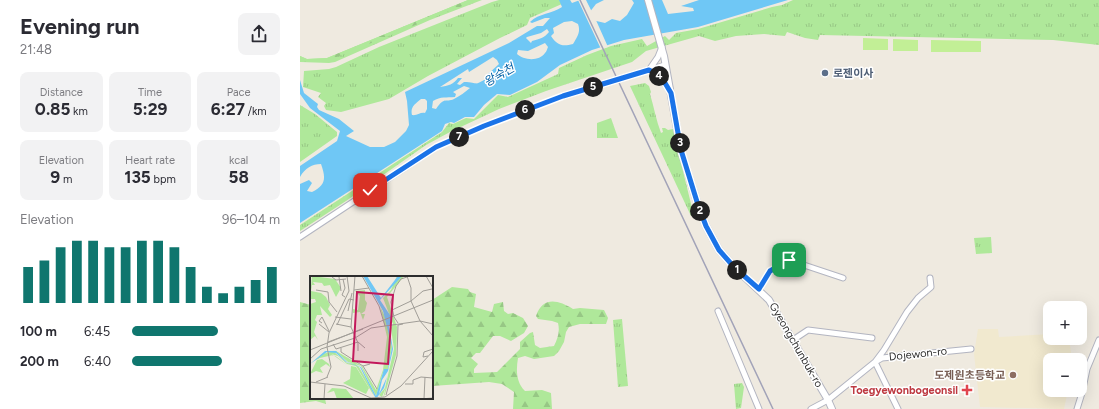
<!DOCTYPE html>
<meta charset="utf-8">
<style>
body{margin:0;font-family:Figtree,"Noto Sans KR",sans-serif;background:#f2f2f3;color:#2b2b33;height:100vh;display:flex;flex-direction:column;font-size:15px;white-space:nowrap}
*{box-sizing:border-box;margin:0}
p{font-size:13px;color:#7c7c81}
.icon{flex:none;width:22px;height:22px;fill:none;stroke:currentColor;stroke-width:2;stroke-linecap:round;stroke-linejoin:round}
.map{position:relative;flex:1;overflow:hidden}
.panel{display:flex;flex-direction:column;background:#fff;width:300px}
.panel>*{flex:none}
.tools{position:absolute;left:743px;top:301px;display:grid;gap:8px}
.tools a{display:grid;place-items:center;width:44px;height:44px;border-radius:8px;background:#fff;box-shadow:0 4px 16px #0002;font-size:20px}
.pin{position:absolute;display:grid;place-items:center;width:34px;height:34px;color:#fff;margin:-17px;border-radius:8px;box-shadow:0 2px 6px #0006}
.km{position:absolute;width:20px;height:20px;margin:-10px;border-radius:50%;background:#222;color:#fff;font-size:11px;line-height:20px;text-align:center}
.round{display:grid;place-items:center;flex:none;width:42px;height:42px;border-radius:8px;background:#f2f2f3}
.overview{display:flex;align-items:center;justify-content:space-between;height:68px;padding:0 20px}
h1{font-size:22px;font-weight:700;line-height:30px}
.metrics{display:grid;grid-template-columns:repeat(3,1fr);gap:6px;height:68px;padding:4px 20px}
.metrics div{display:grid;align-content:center;border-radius:8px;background:#f2f2f3;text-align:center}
.metrics b{font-size:17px;font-weight:700}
.metrics small{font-size:11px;font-weight:400}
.metrics p{font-size:11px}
.chart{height:112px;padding:8px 20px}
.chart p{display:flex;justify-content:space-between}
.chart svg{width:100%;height:72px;margin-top:4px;stroke:#0f766e;stroke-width:6}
ul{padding:0 20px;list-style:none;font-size:13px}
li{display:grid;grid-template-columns:64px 48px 1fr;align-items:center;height:30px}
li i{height:10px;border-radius:5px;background:#0f766e}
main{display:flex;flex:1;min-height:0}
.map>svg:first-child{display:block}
.education{fill:#f1e9cf}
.grass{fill:url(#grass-tufts)}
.forest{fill:url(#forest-firs)}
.pitch{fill:#c2ef96}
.water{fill:#6fc7f5;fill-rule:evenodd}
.pier{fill:#efeae0}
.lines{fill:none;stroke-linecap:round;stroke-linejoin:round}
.minor-casing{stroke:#b3b5c1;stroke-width:7}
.tertiary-casing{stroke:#b3b5c1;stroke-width:8}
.minor{stroke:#fff;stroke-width:5}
.tertiary{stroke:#fff;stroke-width:6}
.rail{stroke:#a2a3b8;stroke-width:1.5}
.route-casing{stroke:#fff;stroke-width:8}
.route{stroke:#1a73e8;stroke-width:5}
.service-dot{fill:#5c6f8a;stroke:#fff;stroke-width:1.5}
.education-dot{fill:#8d6e63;stroke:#fff;stroke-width:1.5}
.health-dot{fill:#e0444e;stroke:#fff;stroke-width:1.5}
.labels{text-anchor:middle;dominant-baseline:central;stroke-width:3;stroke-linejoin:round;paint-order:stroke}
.service-label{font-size:11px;font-weight:bold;fill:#4e5e75;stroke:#fff;text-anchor:start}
.street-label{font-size:11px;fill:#2d2d2d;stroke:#fff}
.education-label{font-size:11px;font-weight:bold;fill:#785e54;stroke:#fff;text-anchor:end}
.health-label{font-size:11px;font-weight:bold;fill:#be3a42;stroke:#fff;text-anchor:end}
.water-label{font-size:12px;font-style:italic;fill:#0764a8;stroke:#fff}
.inset-road{fill:none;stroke:#a19e98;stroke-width:1}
.view{fill:#c2185b;fill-opacity:0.15;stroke:#c2185b;stroke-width:2}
.inset-edge{fill:none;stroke:#2d2d2d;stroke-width:2}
</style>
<main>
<section class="panel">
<div class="overview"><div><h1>Evening run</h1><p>21:48</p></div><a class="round"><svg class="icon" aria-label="share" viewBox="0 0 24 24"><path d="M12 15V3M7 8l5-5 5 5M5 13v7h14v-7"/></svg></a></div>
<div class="metrics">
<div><p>Distance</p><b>0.85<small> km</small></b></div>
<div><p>Time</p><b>5:29</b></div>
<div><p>Pace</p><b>6:27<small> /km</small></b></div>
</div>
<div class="metrics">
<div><p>Elevation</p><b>9<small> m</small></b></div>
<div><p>Heart rate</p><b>135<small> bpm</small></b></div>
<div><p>kcal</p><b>58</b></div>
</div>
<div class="chart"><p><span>Elevation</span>96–104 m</p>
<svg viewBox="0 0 160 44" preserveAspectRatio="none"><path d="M5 44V22M15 44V18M25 44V10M35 44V6M45 44V6M55 44V10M65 44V10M75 44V6M85 44V6M95 44V10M105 44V22M115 44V34M125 44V38M135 44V34M145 44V30M155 44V22"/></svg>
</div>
<ul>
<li><b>100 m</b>6:45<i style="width:58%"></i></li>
<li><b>200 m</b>6:40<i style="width:61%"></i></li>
</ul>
</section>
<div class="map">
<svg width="799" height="409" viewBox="0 0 799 409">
<defs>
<pattern id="grass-tufts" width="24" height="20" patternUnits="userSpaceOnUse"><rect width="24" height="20" fill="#afe89a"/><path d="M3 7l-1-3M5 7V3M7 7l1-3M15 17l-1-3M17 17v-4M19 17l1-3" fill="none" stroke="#97c785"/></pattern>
<pattern id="forest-firs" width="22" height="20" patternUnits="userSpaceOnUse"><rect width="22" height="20" fill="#afe89a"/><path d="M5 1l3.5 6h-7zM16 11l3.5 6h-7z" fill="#97c785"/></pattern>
</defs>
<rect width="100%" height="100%" fill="#efeae0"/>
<path class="education" d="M678,329H698L699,337L750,334V338H769L772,360H750V390H768L764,409L680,407L674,354Z"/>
<path class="grass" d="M168,0H182L130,20L35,62L29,63L0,62V56L7,59L27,58Z
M199,0H271L230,18L227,25L200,38L128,76L89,99L41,112L26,110L24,106L26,103L18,97L21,93L3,87L4,71L29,69L36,67L79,47L192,2Z
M493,0H799V45L753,40L520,35L518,40L505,38L487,32L485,36L464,34L436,36L415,41L399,36L346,51L332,62L246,91L199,109L150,132L126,145L46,201L0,231V225L142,132L149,123L153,124L166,118L174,119L198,95L208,97L258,74L259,68L287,55L311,46L342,39L347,46L365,36L369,40L376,33L398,29L472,7L482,5Z
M345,83L349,86L351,92L350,94C354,107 356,120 361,133L363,132L362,128H365L368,130L373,129L380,159L394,216H391L330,86Z
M0,105L15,114L37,132V136L0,162Z
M311,118L318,138H297V123Z
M691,237L692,253L676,254L674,238Z
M322,319L328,386L318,387L313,320Z
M442,383L444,387L441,408L436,409L434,384Z"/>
<path class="forest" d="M168,0H177L27,61L6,62L0,60V56L7,59L27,58Z
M152,287L168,289L170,292L176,294L174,307L192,312L194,304L203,302L204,311L208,314L213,313L223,318L228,326L224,333L211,341L200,336H193L180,353H176L171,358L178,364L174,369V373L197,372L220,349V342L230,333L233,332L235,345L240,348L254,346C258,338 260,331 258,323L252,321L238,319L236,316C243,296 258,300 273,309L280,308L304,310L308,318L306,324H280L269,327L266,332L264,342L259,351L254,356L234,359L225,356L218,358C216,370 216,382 225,391L242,390L251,393L252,409H213L214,392L202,384L189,382L132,386V300Z
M0,302L11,305V398H25L26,404L16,401L0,403Z"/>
<path class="pitch" d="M563,38L588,39V50H563Z
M593,39L618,40V51H593Z
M631,40L681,41V52H631Z"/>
<path class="water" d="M259,0H270L272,3L280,0H304L296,4L289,13L292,20L305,23L312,19L320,21L327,15L334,3L332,0H362L368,14L394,11L393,8L381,6L399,0H488L398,27L324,40L292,50L260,65L237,82L210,95L197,94L184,105L174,117H165L154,123L151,122L145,124L142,131L0,223V184L9,180L12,183L7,191L12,192C26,185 26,178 21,164C12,164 5,168 0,177V166L37,141L40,131L10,108L0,94V80L4,93L18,104L17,107L19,110L39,119L54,131L46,136L70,147H84L95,142L106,131L109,125L107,101L105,92L209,43L237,26H243L250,18H245L232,23L230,22C239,13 252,14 262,7ZM272,21L278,24C281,32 277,37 273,44C262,47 257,45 251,36L254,33L253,28L264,22ZM247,29L249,32C244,38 240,39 232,41L231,43L226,38L227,37L241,33ZM245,43L248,47C247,49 247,51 245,53C239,62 223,60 217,54L218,50L228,51ZM193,57L197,60L199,64L187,75V78C173,87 179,82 164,82L160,85L157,84L162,78H158C154,84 148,86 140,87L168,69L169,72ZM164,86L170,88C165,92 160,96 154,99C145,103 145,96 136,109L132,108L133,101C141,96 146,98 155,97L156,94L153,92ZM121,99H125L127,101V109L125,113C120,112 117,116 112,115C110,107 115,104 121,99Z"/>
<path class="pier" d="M278,0H286L292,12L291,14L293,18H295L308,47L301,49Z"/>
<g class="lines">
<defs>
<path id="minor" d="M362,47L358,57L349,70C358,75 364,81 369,90
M0,237L136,147L184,126L263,96L365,65
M459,289L470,271L489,260L543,278
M418,311L459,409
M493,340L508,330L572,338
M511,409L528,400L575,362L582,358L671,349
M598,409L575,362L584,350L607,312L618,298L631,287L630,278
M777,409L782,393L787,369L799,340"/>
<path id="tertiary" d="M348,0L364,56L381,151L398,205L406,226L419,250L434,267L469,300L528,400L532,409"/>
</defs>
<use href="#minor" class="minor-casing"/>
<use href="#tertiary" class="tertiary-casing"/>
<use href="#minor" class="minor"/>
<use href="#tertiary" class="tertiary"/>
<path class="rail" d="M280,0L473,409"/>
</g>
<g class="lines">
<defs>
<path id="route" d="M70,190L136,147L184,126L263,96L349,70L357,74L365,83L371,93L381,150L398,205L406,226L419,250L434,267L459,289L470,271L489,260"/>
</defs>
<use href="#route" class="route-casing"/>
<use href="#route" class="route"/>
</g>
<circle class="service-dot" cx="525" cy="73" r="4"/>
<circle class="education-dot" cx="713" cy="375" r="4"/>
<path class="health-dot" d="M665 384h4v4h4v4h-4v4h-4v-4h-4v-4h4z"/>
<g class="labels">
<g class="service-label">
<text x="533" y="73">로젠이사</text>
</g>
<g class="street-label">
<text transform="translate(496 345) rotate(60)">Gyeongchunbuk-ro</text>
<text transform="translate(618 354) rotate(-6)">Dojewon-ro</text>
</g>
<g class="education-label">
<text x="705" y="375">도제원초등학교</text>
</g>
<g class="health-label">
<text x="658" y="390">Toegyewonbogeonsil</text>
</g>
<g class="water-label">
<text transform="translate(199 75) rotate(-30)">왕숙천</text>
</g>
</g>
<g transform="translate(10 276)">
<rect width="123" height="123" fill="#efeae0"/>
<path d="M87,0H94L77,21L87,51L86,79L75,118L73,122L76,111L72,121L69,119L75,112L84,73L81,52L83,48L73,22L81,14ZM70,30L77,45L82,71L78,93L73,102L74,93L66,120L51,90L38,86L25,75L16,74L26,75L52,90L66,114L73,94L77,61ZM23,75L37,87L45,88L49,91L61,112L64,120L46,90L37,88L28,80L21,78L27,81L37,89L23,79L10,82L4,85L0,88L13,78Z" fill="#afe89a"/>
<path d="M2,0L25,3L31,12L26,21L20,9L14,10L12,7L3,6L5,9H2L1,15L11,17L16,21L20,29L18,33L22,39L20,41L10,30L12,39H7L5,44L7,46L4,56L8,64L5,60L0,64V28L6,26L5,23H0ZM55,14V24L57,27L55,35L51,38H55L53,44L50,36L43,37V33L48,34L50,20L45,15ZM12,83L19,88L20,91L16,88L10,92L13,97L6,95L0,98L7,84ZM41,90L46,91L59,112L56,118L33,107L40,103ZM22,112L36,113L44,123H27L24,115L17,117Z" fill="#afe89a"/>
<path d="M53,0H57L71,22L88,0H92L70,24L82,42L79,51L83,73L78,95L72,104L69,118L77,101L74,112L66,123L50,91L36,86L26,77L17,76L0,88L15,75H26L37,86L51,91L66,120L74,93H78L82,71L73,35Z" fill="#6fc7f5"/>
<path class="inset-road" d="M45,0L41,51L48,67V75M52,0L69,30L75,50M116,0L123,12M22,1L26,4L36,3M29,1L31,15M33,3L35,12L32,19L35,21M6,14L18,16L19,26L27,36M44,14L59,12M82,34L101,25L113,15L122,13M38,35L42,17M25,41L41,43M110,45L123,60M110,45L123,48M12,47L9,45L12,41L19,55M88,47L84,41L81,26L86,10L91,3L97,1M9,48L19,56M26,48L41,51M27,49L39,23L44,24M18,66L53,53M23,68L26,73L48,66L55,72M31,72V76L53,90L60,88M0,74L123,24M118,80L113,81L114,76L123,73M0,83L11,73L45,62L61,52L110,45L101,25V12L97,0M53,90L67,113M17,101L21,91L17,71L19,57L39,15L37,0M0,106L34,110L61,122L75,121L91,110L123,75M6,106L18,101M95,108H103V104L111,101L123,102M76,119L87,80L88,49L93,48M14,123L15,108M110,123L123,122M114,123L115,101"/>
<path class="view" d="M47,16L83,19L78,88L43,85Z"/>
<rect width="123" height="123" class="inset-edge"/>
</g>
</svg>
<div class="tools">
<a>+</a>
<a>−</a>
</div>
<div class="pin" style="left:489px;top:260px;background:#1e9e55"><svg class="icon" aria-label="arrive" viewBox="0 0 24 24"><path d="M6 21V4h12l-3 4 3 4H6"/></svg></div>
<div class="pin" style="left:70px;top:190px;background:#d93025"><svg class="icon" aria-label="check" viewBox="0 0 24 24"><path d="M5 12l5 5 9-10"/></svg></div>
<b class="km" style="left:437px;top:270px">1</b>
<b class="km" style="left:400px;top:211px">2</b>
<b class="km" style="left:380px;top:143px">3</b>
<b class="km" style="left:359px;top:76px">4</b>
<b class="km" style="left:293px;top:87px">5</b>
<b class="km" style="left:225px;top:110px">6</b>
<b class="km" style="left:159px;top:137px">7</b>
</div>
</main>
